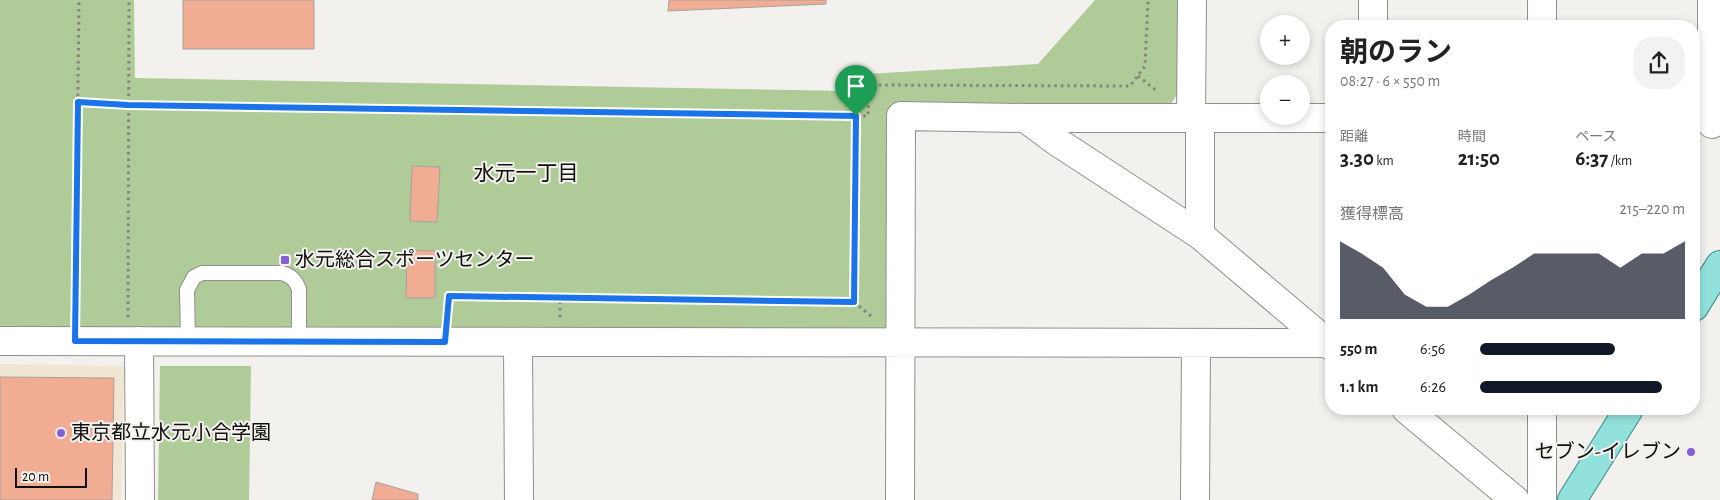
<!DOCTYPE html>
<html lang="ja">
<meta charset="utf-8">
<style>
body{margin:0;font-family:"Alegreya Sans","Noto Sans JP",sans-serif;background:#f2f2f2;color:#222;height:100vh;display:flex;flex-direction:column;font-size:19px;white-space:nowrap}
*{box-sizing:border-box;margin:0}
p{font-size:16px;color:#767676}
.icon{flex:none;width:28px;height:28px;fill:none;stroke:currentColor;stroke-width:2;stroke-linecap:round;stroke-linejoin:round}
.map{position:relative;flex:1;overflow:hidden}
.sheet{position:absolute;left:1325px;top:20px;width:375px;height:395px;display:flex;flex-direction:column;background:#fff;border-radius:20px;box-shadow:0 2px 8px #0003}
.sheet>*{flex:none}
.controls{position:absolute;left:1260px;top:15px;display:grid;gap:10px}
.controls a{display:grid;place-items:center;width:50px;height:50px;border-radius:50%;background:#fff;box-shadow:0 2px 8px #0003;font-size:25px}
.scale{position:absolute;left:15px;bottom:12px;width:72px;box-sizing:border-box;padding-left:5px;border:2px solid #0f0f0e;border-top:0;font-size:14px;line-height:18px;white-space:nowrap;color:#0f0f0e;-webkit-text-stroke:4px #f2f1ed;paint-order:stroke}
.pin{position:absolute;display:grid;place-items:center;width:42px;height:42px;color:#fff;margin:-51px -21px;border-radius:50% 50% 50% 0;rotate:-45deg;box-shadow:0 0 5px #0007}
.pin .icon{rotate:45deg}
.round{display:grid;place-items:center;flex:none;width:52px;height:52px;border-radius:20px;background:#f2f2f2}
.summary{display:flex;align-items:center;justify-content:space-between;height:85px;padding:0 15px}
h1{font-size:28px;font-weight:700;line-height:38px}
.stats{display:grid;grid-template-columns:repeat(3,1fr);gap:8px;height:85px;padding:5px 15px}
.stats div{display:grid;align-content:center}
.stats b{font-size:21px;font-weight:700}
.stats small{font-size:14px;font-weight:400}
.stats p{font-size:14px}
.chart{height:140px;padding:10px 15px}
.chart p{display:flex;justify-content:space-between}
.chart svg{width:100%;height:90px;margin-top:5px;fill:#111827;opacity:.7}
ul{padding:0 15px;list-style:none;font-size:16px}
li{display:grid;grid-template-columns:80px 60px 1fr;align-items:center;height:38px}
li i{height:12px;border-radius:6px;background:#111827}
.map>svg:first-child{display:block}
.education{fill:#f1e6d1}
.green{fill:#aecb98}
.building{fill:#f1ac94;stroke:#a5a19f}
.lines{fill:none;stroke-linecap:round;stroke-linejoin:round}
.lane-casing{stroke:#908f8c;stroke-width:16}
.street-casing{stroke:#908f8c;stroke-width:30}
.primary-casing{stroke:#358a85;stroke-width:30}
.path{stroke:#838380;stroke-width:3;stroke-dasharray:2.5 4;stroke-linecap:butt}
.lane{stroke:#fff;stroke-width:14}
.street{stroke:#fff;stroke-width:28}
.primary{stroke:#92e1dc;stroke-width:28}
.route-casing{stroke:#fff;stroke-width:10}
.route{stroke:#1a73e8;stroke-width:6}
.poi-dot{fill:#845dd7;stroke:#f2f1ed;stroke-width:2}
.labels{text-anchor:middle;dominant-baseline:central;stroke-width:4;stroke-linejoin:round;paint-order:stroke}
.poi-label{font-size:20px;fill:#0f0f0e;stroke:#f2f1ed;text-anchor:start}
.neighbourhood-label{font-size:21px;fill:#0f0f0e;stroke:#f2f1ed}
</style>
<div class="map">
<svg width="1720" height="500" viewBox="0 0 1720 500">
<rect width="100%" height="100%" fill="#f2f1ed"/>
<path class="education" d="M0,364L124,366L121,500H0Z"/>
<path class="green" d="M0,0H134L135,78L847,91L848,75L1038,64L1095,0H1182L1181,88L1169,107H889L888,325L882,331L0,327Z
M160,366H251L249,500H158Z"/>
<path class="building" d="M183,0H314V49H183Z
M669,0H826V4L668,11Z
M412,166L440,167L437,222L410,221Z
M407,250L435,251V298H406Z
M0,377L114,378L112,500H0Z
M376,482L418,494V500H372Z"/>
<g class="lines">
<defs>
<path id="lane" d="M188,341L187,290L194,277L202,273H282C292,276 295,280 299,289V342"/>
<path id="street" d="M1373,0V26
M1542,26V0
M1191,117L1192,0
M1025,118L1056,141L1200,235L1331,346
M1712,124V0
M1200,235V118
M0,341L1328,343
M139,341L140,500
M518,343L519,500
M1406,409L1515,500
M1542,409V500
M900,500L901,116L1025,118H1331
M1195,500L1196,343"/>
<path id="primary" d="M1694,307L1720,265
M1572,500L1629,409"/>
</defs>
<use href="#lane" class="lane-casing"/>
<use href="#street" class="street-casing"/>
<use href="#primary" class="primary-casing"/>
<path class="path" d="M1138,76L1157,91
M77,102L128,105L868,116L869,85L1130,86L1145,66L1148,0
M854,302L871,316
M447,316L449,296L854,302L856,116
M75,317L79,0
M128,317L129,0
M560,317V297"/>
<use href="#lane" class="lane"/>
<use href="#street" class="street"/>
<use href="#primary" class="primary"/>
</g>
<g class="lines">
<defs>
<path id="route" d="M78,102L128,105L856,116L854,302L449,296L445,342L75,341Z"/>
</defs>
<use href="#route" class="route-casing"/>
<use href="#route" class="route"/>
</g>
<g class="poi-dot">
<rect x="280" y="255" width="10" height="10" rx="2.5"/>
<circle cx="61" cy="433" r="5"/>
<circle cx="1691" cy="452" r="5"/>
</g>
<g class="labels">
<g class="poi-label">
<text x="295" y="260">水元総合スポーツセンター</text>
<text x="71" y="433">東京都立水元小合学園</text>
<text x="1681" y="452" text-anchor="end">セブン-イレブン</text>
</g>
<g class="neighbourhood-label">
<text x="526" y="173">水元一丁目</text>
</g>
</g>
</svg>
<div class="controls">
<a>+</a>
<a>−</a>
</div>
<div class="scale">20 m</div>
<div class="pin" style="left:856px;top:116px;background:#1e9e55"><svg class="icon" aria-label="arrive" viewBox="0 0 24 24"><path d="M6 21V4h12l-3 4 3 4H6"/></svg></div>
<section class="sheet">
<div class="summary"><div><h1>朝のラン</h1><p>08:27 · 6 × 550 m</p></div><a class="round"><svg class="icon" aria-label="share" viewBox="0 0 24 24"><path d="M12 15V3M7 8l5-5 5 5M5 13v7h14v-7"/></svg></a></div>
<div class="stats">
<div><p>距離</p><b>3.30<small> km</small></b></div>
<div><p>時間</p><b>21:50</b></div>
<div><p>ペース</p><b>6:37<small> /km</small></b></div>
</div>
<div class="chart"><p><span>獲得標高</span>215–220 m</p>
<svg viewBox="0 0 160 44" preserveAspectRatio="none"><path d="M0 44V6L10 12L20 19L30 32L40 38L50 38L60 32L70 25L80 19L90 12L100 12L110 12L120 12L130 19L140 12L150 12L160 6V44z"/></svg>
</div>
<ul>
<li><b>550 m</b>6:56<i style="width:66%"></i></li>
<li><b>1.1 km</b>6:26<i style="width:89%"></i></li>
</ul>
</section>
</div>
